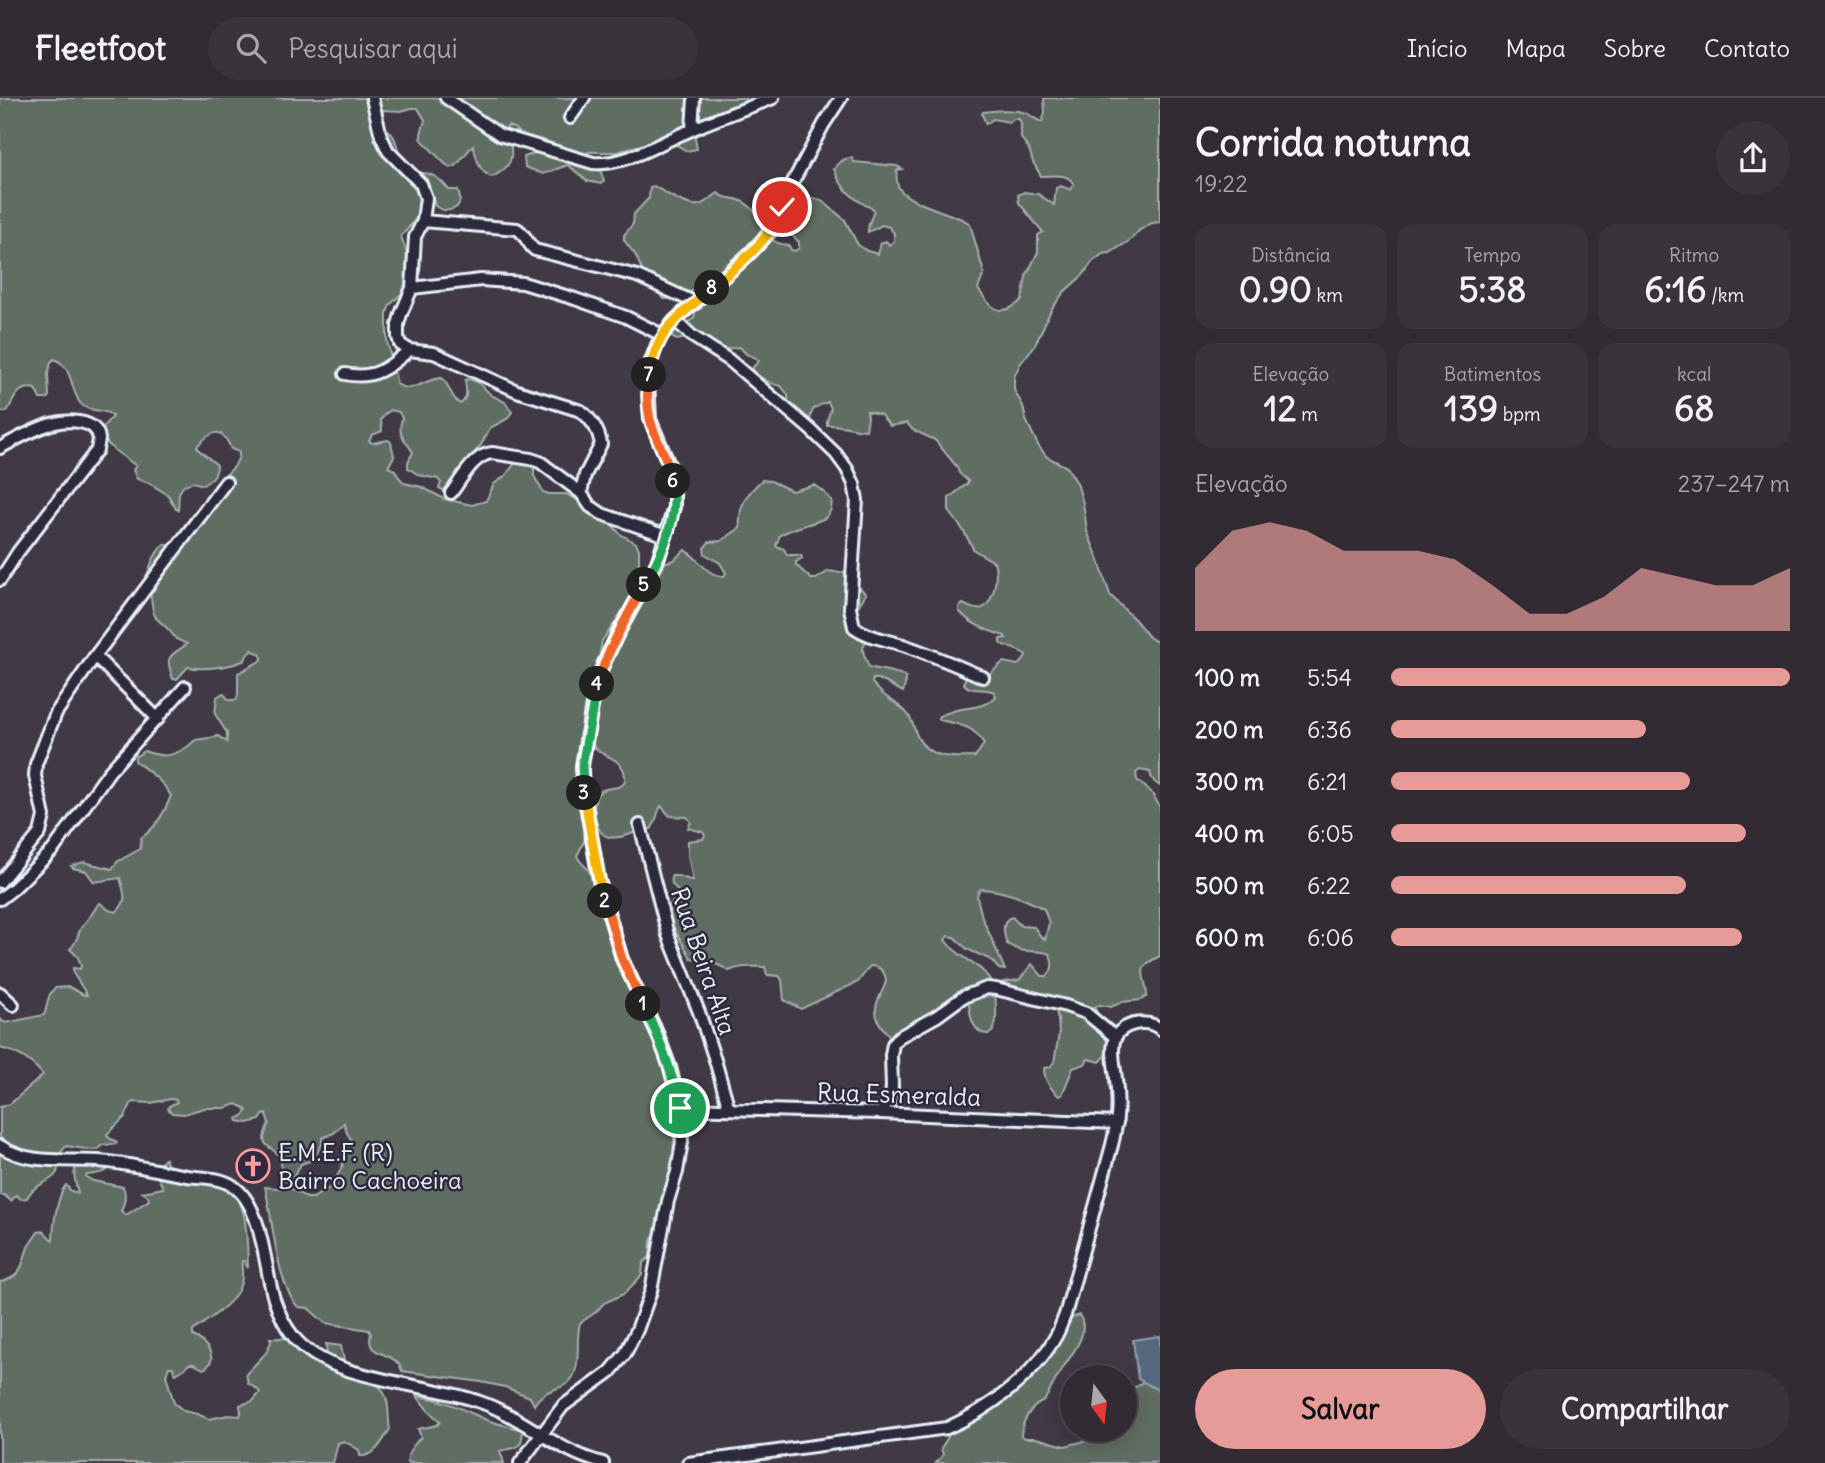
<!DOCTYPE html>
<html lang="pt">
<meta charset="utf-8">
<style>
body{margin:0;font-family:Delius,sans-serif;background:#3a333c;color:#f1f3f6;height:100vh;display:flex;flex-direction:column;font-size:26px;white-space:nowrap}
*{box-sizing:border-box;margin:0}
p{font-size:23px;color:#a8a7ac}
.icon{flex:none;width:38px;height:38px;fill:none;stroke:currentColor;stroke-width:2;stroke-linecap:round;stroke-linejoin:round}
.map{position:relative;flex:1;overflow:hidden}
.drawer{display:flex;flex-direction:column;background:#322b34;width:665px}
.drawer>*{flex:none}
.needle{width:46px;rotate:165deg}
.fabs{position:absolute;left:1060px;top:1267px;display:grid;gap:14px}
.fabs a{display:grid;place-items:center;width:77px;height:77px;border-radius:50%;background:#322b34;box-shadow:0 4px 18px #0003,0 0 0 2px #4d474f;font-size:35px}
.pin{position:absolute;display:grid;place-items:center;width:60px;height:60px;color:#fff;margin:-30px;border:4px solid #fff;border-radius:50%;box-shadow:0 2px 7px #0007}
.km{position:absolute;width:35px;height:35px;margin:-18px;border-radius:50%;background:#222;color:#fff;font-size:19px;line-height:35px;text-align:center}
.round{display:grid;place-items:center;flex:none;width:74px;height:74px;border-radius:37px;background:#3a333c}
.overview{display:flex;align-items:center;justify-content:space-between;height:119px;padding:0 35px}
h1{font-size:38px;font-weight:800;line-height:52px}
.figures{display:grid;grid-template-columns:repeat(3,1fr);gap:10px;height:119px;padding:7px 35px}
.figures div{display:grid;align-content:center;border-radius:18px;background:#3a333c;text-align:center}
.figures b{font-size:35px;font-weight:800}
.figures small{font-size:19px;font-weight:400}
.figures p{font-size:19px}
.chart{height:196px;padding:14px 35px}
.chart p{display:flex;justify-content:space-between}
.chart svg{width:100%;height:126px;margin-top:7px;fill:#e69b98;opacity:.7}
.cta{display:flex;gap:14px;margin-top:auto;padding:14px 35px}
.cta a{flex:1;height:80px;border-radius:42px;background:#e69b98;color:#111;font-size:28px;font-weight:800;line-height:80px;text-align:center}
.cta a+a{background:#3a333c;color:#f1f3f6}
ul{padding:0 35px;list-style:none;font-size:23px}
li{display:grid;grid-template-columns:112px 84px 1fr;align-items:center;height:52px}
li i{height:18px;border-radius:9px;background:#e69b98}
header{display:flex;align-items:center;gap:42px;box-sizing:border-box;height:98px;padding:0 35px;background:#322b34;border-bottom:2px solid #4d474f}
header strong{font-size:33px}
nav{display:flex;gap:38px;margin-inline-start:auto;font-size:24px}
.search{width:490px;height:63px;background:#3a333c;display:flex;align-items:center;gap:18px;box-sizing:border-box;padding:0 24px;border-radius:38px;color:#a8a7ac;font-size:26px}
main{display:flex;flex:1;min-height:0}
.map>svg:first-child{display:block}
.green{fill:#616d62;stroke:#a4afad;stroke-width:2}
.water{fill:#52687d;stroke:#8e9fae;stroke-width:2}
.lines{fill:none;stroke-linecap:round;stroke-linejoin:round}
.minor-casing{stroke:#e8f1f8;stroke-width:16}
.minor{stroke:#2f2a3d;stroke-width:10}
.split-1-casing{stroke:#fff;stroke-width:14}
.split-2-casing{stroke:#fff;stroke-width:14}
.split-3-casing{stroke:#fff;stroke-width:14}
.split-4-casing{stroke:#fff;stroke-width:14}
.split-5-casing{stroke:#fff;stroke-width:14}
.split-6-casing{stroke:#fff;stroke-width:14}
.split-7-casing{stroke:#fff;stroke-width:14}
.split-8-casing{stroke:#fff;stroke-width:14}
.split-9-casing{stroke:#fff;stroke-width:14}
.split-1{stroke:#22a559;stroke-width:9}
.split-2{stroke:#f0652b;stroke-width:9}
.split-3{stroke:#f5b400;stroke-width:9}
.split-4{stroke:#22a559;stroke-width:9}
.split-5{stroke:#f0652b;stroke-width:9}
.split-6{stroke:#22a559;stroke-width:9}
.split-7{stroke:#f0652b;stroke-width:9}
.split-8{stroke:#f5b400;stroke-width:9}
.split-9{stroke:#f5b400;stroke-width:9}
.labels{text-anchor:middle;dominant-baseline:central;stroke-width:5;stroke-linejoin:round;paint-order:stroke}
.street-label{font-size:24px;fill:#e8f1f8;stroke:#2f2a3d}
.poi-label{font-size:24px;fill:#e8f1f8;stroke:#2f2a3d;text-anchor:start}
</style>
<header>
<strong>Fleetfoot</strong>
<div class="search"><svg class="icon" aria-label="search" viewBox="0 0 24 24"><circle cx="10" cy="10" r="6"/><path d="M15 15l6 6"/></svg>Pesquisar aqui</div>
<nav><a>Início</a><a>Mapa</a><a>Sobre</a><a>Contato</a></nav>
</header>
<main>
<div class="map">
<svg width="1160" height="1365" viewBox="0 0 1160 1365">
<rect width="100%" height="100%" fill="#423946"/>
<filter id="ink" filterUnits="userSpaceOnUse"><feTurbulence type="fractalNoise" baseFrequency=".0143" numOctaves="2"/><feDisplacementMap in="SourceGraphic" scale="14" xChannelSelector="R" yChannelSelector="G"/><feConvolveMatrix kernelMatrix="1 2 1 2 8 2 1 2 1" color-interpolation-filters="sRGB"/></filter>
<g filter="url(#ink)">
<path class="green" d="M0,0H745V3L725,14L694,34L697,51L687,53L673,45L661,44L632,49L618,54H588L587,57C598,64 600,71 604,83L601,86L587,83L568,67L543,76L525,69L524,59L536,55C534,53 530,50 528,47C519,38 522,32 508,28L506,31C513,54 517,67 492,79C478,74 477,60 473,47L456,68L450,70C447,68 421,42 421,40C420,35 424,27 425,22L418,10H412L401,13L384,12L373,22L374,25C398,33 396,45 401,67L413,75C430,73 439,79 449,92H458C465,111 449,117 435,108L430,92H429C421,113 417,122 401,138L407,156L409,169L403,194L390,207L387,215V243L397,286C412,297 426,280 442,280C450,288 451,300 460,306C469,300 466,291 465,282L469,281L479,285L491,297L505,304L512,314L507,321L490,330L481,347L473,356L451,388L445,393L439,390L441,385L438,381L419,377L408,370V364L413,354C404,341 397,337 402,320L399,314L391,312L385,316L381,322L382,333L372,337L369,343L372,345L388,342L391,344L394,358L388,369L395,372L398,378L404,385L422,389L444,401L472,407L486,403L494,386L505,378L516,364L534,366V378L543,394L549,396H566L590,408L610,424L620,436L636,445L639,451V472L641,475L646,476L660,466L674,462L685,452C698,459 707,479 724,478L726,475L720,465L705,456L704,450L709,444L721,443L740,430C738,408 746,396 762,382L771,383L792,393L814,387L824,394L832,403L831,411L827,419C812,427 795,428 780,437L776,448L784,451L787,457H801L802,460L796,464V467L811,481H816L829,473L840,475L849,472L852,473L858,488L866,496L855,513L853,524L869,541C858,550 865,558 869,569C875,571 902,575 904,578C905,579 906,582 906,583L903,594L879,581H873L872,585C877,590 882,596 888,600C896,606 904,610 909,618C913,624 914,631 917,638C928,661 953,660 975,659L984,646C973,627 960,627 940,622L938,620L939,618C944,616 950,614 956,612C970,609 986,610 996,598L994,594C984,589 972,595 964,586L965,580L970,577L986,579L1003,564L1018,567L1024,562L1026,557C1018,551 1008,550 1000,545V541L1006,540L1005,538C988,533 971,527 959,513V509L963,506C968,508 973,512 979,511C994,509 999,476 994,464L974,452L963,432L949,413V400L968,385V383L959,375L957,369L935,342L913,332L907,325L890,328L881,317L867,313L868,319L866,332C852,331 841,326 827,327V323L831,310L828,304C816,309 811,309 810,323H804L788,309V297L781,288C767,286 765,280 753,275V269L759,263L756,260L746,256L740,249L720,252L696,238L677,242L669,238L667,228L677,218L688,224L694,220L699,192L696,191L677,200L664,201L647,184L636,158L624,142V137L633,126L634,116L649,100L650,89L654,88C664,94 687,109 698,107C705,106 712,99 718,95C726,102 731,99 739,102C748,105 756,114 762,122L760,136H762L778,145L789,148L791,152L795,153L799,150V144L787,133L794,119L791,107L793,105L813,100L821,102L845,122L858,147L867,153L878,156L881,145L886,143L889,147L894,143V135L889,129L882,127L868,134C867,126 873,119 874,111C856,104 840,90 834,71C839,65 844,59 852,60L854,64L897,68L902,71L897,72C896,79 896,88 902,94C913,105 948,115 964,122L970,126L984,175L978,191C992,211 1000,221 1022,202L1026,178L1038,154V137L1043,134L1019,105L1018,97L1024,94L1038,96L1054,107L1056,90L1061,88L1071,92L1074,86C1067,74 1053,78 1041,78L1033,64L1029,51L1021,40V26L1019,21H1014L1009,24L993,21L986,26L982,16L983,14C996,12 1013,11 1026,15C1031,17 1035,22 1042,24L1045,15L1044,0H1160V124L1152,125L1140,132L1129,143L1110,155L1103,156L1093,163L1083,177L1064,194L1051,212L1035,247L1020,266L1014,279V292L1023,308L1026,322L1038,347L1047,359L1067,369L1077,385L1083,405L1087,433L1098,460L1110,497L1136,523L1149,539L1155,543H1160V688C1154,684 1151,681 1150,674L1140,672L1136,675L1137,682L1151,694L1160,709V858C1132,871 1147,877 1147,898L1141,902L1122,904L1111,909L1100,907L1094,909C1103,924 1116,949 1100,964L1088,961L1085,966L1073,970L1062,997L1059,998C1050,990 1044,982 1044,970L1050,969L1054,964L1059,936L1058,921L1053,903L1041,897L1008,887L1004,884L1019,882L1032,866L1042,878H1047C1054,872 1053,864 1050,856C1032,850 1026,858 1007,846C1004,837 1000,822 1012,819L1021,828L1034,829L1042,840L1045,842L1049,825L1044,811C1024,800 1004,792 981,791L978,794L977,799L982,819L1005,872L999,871L991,862L967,851L954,839L948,838L945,842C958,861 982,864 992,886C996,894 999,927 992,934C989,937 985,936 982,935C970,929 970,912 968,900L962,897L950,900L930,918L894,943C884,932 872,921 877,905C879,899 884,891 886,883C885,874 880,868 870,868L858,884L801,911L784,902L782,882L779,878L767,877L765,869C752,869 743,867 729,873C717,864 705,864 691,860L674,830L668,813L670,807L680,795L672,786L671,778H678L693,783L688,757V743L703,741L705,737L703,734L688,730L691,724L687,719L670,718L661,708C656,716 657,724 651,731C637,731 624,742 609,739C604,738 600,734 598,729C594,718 590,694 606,691C614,689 626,691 625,678C623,656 595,661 590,640L599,586L622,520L621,516L602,543L597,574L579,637L581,680L587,737L577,758L580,763L594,778L592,782L593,794L609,837L659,927L675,1001L672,1014L674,1035L673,1064L665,1090L660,1122L651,1143L650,1159L643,1165L642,1177L624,1196L604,1205L596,1214L580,1225C575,1242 582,1267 571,1282C565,1290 554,1290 546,1295C541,1298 537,1302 534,1307L530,1299L505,1289L481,1284L402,1273C396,1251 364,1261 371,1236L369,1232L325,1225L308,1210L298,1209C276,1185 273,1121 265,1089L292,1091L307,1100H313L332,1088L342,1069L347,1050L351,1041L347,1035L344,1025L334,1035L322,1040V1046L313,1062L301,1066L293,1080L285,1083L281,1078V1060C267,1043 258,1051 269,1025L266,1016L263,1017L260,1022L248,1025L238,1023L237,1021L244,1017L247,1013L245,1010L237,1006L225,1010H204L184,1016L172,1015L168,1011L169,1008L177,1004L176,1002L171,1001L151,1005L134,1004L131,1006L125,1019L107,1036L109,1040L117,1044L116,1046L102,1047L98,1051L92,1052L66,1048L56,1061C64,1080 46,1082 34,1091C32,1092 28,1098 27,1100L21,1101L16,1097L11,1103L4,1097H0V1009L10,1006L43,977C31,962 18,954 0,950V920L2,923L6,925L44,917C48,908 47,896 55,890L69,889L84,897H87L73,875V870L80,871L81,868L78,859L70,851C77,845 77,838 81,830C86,822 94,815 98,806L100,805L109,812L116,814C129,803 124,795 120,780L94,784L86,773L73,770L71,768L84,764L112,771L117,764L140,751L141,740C156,730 164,715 171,698C163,683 148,673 135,663V659L144,653C162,659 170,660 187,649C190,647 192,644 196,642C203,640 211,641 218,638L227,644V635L215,616L217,599L223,595L229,602H236L238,597V575L262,562V560L260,556L252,552L247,557L245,562C232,569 203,572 188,569L177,581H173C164,556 170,559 187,546L176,541L169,532L156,520L153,513L150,493L145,487C147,473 154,456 164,446L171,448L192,417L218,385L234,369L239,359V354L231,351C222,328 212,332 197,348L199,352L217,367C217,377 212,381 203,387L193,384L184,387L179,395L178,412L176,411L168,397L149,385L137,381L133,372L136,368C123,357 85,339 112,320V317C102,310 88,315 80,305C70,291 73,268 54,261L51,264L48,276L49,298L47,301H40L35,291C18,287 14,301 7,314L0,313Z
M102,1058L114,1062L115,1066C107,1074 99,1076 87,1077L86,1079L93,1083L123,1089C127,1096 124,1106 121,1113L126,1117L149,1102L148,1098L142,1094L163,1090L155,1072L157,1068L165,1061L170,1073C185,1077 228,1086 237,1099C248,1115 247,1151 248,1170L244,1163H242C241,1168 243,1175 242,1180C239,1204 211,1219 193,1233V1238C206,1243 221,1263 203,1271L194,1266H189L184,1271L176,1276L174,1274L173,1269H169L166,1277L174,1305L184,1313L197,1316L209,1321L228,1317L240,1318L241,1315L240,1307L253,1303L260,1295L258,1292L248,1285L246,1276L266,1255L271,1244L270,1240C278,1241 286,1239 294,1240C305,1242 315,1253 324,1258L327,1257L326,1246L341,1248L345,1267C362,1276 382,1282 387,1303C389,1309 388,1322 390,1331C382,1344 375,1359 360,1358L359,1352L344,1343L338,1345L333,1365H0V1184C23,1179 21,1168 28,1149C31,1144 35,1139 38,1134L44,1133L51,1141L53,1142C53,1128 57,1098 66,1087L71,1093L78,1095C76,1085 71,1075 78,1066Z
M1079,1217C1092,1234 1070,1258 1061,1273C1055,1282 1050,1293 1044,1303C1031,1308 1022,1323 1021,1337L1025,1340H1036L1065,1348L1089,1342H1105L1106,1337L1099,1332H1125V1296L1146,1282L1160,1280V1365H936L943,1357L941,1350L948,1339L947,1336L983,1317L1052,1253L1072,1220Z
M417,1298C442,1301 458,1309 480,1319C492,1325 505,1327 518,1331H523C522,1353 516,1349 500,1353L504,1365H408C406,1354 414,1347 421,1339L418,1331L437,1327L440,1324L427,1311Z"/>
<path class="water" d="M1160,1238V1293L1138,1281L1133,1242Z"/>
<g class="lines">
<defs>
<path id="minor" d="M372,0L381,38L388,53L421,86L426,100L423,123L415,139L412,190L401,216L398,227V239L400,246L409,252
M446,0L500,37L593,65C626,68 661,44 691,32C718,20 745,11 773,0
M570,20L584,0
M692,31L694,0
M423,123L517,131C526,136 527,146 535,152L637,178L696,205
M412,190L481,182L523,185L575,201L626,219L662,237
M675,222L692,238L729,262L811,332L836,356L847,371L854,386L857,402L850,510L854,529C869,540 888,542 906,548C932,557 958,568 983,579
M345,276C374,282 389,270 409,252L434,255L517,293L581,313C591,321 599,333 601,346L585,377L581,395
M0,350C16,341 34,331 51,326C66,322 97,320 99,341C99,342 97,351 97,352L18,454L0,482
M451,395C462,381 473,357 492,355L531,361L540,364L581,395L590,408L602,416L666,438
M95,558L158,621
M640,727L668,837L699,914L715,962L729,1011
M0,784L40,735L44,718L35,678L36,666L56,615L95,558L226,384
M0,801L14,790L53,752L109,674L185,589
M0,895L13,907
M680,1010L880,1015L1117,1025
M880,1015L891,1000L892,988L891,957L893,946L899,939L937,918L963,899L987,890L996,891L1066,908L1086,915L1115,939
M0,1048C28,1067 66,1061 98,1063C128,1065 157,1073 187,1078C201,1080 220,1079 233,1088C263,1108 264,1169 274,1201C278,1213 285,1228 293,1238C328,1284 427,1284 480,1304C524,1319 557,1354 603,1365
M520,1365L563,1308L610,1274L625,1256L637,1232L651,1193L668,1103L677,1074L682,1044L680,1010L670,969L657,934L622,861L599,782L582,684V668L594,594L603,567L617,537L657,465L674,409V389L671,371L650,321L648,283L651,263L657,247L662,237L675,222L748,157L770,134L778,122L789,91L824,26L841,0
M688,1365L947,1330C988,1312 1034,1278 1056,1238C1060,1231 1062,1224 1065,1217L1112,1047C1118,1023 1119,1006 1116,981C1115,969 1111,955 1114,943C1119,925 1147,920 1160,931"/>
</defs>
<use href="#minor" class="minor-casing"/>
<use href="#minor" class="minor"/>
</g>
</g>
<g class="lines" filter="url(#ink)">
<defs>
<path id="split-1" d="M643,906C661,943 671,971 680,1010"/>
<path id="split-2" d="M605,803L622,861L643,906"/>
<path id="split-3" d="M584,695L599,782L605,803"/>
<path id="split-4" d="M584,695L582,668L597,586"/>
<path id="split-5" d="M597,586C608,551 627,519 644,487"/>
<path id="split-6" d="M644,487C662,457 679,418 673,383"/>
<path id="split-7" d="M649,277C647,290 647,307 650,321C655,342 669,361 673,383"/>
<path id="split-8" d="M649,277C657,229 678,221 712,190"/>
<path id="split-9" d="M712,190C738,166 770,144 782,109"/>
</defs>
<use href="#split-1" class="split-1-casing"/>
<use href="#split-2" class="split-2-casing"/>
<use href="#split-3" class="split-3-casing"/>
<use href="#split-4" class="split-4-casing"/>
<use href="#split-5" class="split-5-casing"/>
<use href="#split-6" class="split-6-casing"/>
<use href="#split-7" class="split-7-casing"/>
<use href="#split-8" class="split-8-casing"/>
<use href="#split-9" class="split-9-casing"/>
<use href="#split-1" class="split-1"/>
<use href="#split-2" class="split-2"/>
<use href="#split-3" class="split-3"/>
<use href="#split-4" class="split-4"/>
<use href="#split-5" class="split-5"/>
<use href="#split-6" class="split-6"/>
<use href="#split-7" class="split-7"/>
<use href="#split-8" class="split-8"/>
<use href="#split-9" class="split-9"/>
</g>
<defs>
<symbol id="church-ring" viewBox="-11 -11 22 22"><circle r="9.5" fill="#2f2a3d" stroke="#ff9aa2" stroke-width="1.5"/><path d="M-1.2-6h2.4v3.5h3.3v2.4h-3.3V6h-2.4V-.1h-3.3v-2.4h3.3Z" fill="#ff9aa2"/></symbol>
</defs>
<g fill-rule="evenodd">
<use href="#church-ring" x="234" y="1049" width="38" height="38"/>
</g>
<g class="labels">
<g class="street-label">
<text transform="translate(704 863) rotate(71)">Rua Beira Alta</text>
<text transform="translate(899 996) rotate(2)">Rua Esmeralda</text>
</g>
<g class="poi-label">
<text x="278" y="1054">E.M.E.F. (R)<tspan x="278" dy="28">Bairro Cachoeira</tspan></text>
</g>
</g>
</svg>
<div class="fabs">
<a><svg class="needle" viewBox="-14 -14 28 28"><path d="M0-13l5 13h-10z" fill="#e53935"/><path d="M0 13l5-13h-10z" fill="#a8a7ac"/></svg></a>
</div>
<div class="pin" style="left:680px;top:1010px;background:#1e9e55"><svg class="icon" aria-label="arrive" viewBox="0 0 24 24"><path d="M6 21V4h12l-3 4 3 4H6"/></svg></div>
<div class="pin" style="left:782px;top:109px;background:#d93025"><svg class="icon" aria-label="check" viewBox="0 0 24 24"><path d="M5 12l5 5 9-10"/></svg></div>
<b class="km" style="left:643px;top:906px">1</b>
<b class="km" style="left:605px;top:803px">2</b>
<b class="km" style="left:584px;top:695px">3</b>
<b class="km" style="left:597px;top:586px">4</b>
<b class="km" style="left:644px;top:487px">5</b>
<b class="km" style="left:673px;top:383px">6</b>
<b class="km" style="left:649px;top:277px">7</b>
<b class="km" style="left:712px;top:190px">8</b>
</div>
<section class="drawer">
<div class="overview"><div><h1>Corrida noturna</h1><p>19:22</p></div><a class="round"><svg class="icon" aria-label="share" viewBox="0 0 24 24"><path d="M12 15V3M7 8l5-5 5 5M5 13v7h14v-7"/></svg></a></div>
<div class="figures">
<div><p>Distância</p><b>0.90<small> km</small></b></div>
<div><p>Tempo</p><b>5:38</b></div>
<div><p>Ritmo</p><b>6:16<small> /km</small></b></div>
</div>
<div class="figures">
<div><p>Elevação</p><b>12<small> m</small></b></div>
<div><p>Batimentos</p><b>139<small> bpm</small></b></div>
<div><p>kcal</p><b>68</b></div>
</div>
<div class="chart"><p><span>Elevação</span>237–247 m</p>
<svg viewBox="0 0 160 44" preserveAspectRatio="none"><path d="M0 44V22L10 9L20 6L30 9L40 16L50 16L60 16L70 19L80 28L90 38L100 38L110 32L120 22L130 25L140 28L150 28L160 22V44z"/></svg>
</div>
<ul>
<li><b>100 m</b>5:54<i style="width:100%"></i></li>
<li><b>200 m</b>6:36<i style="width:64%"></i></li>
<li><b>300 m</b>6:21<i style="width:75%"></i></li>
<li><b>400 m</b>6:05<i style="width:89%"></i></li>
<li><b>500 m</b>6:22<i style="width:74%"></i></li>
<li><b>600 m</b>6:06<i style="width:88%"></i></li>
</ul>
<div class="cta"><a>Salvar</a><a>Compartilhar</a></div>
</section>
</main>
